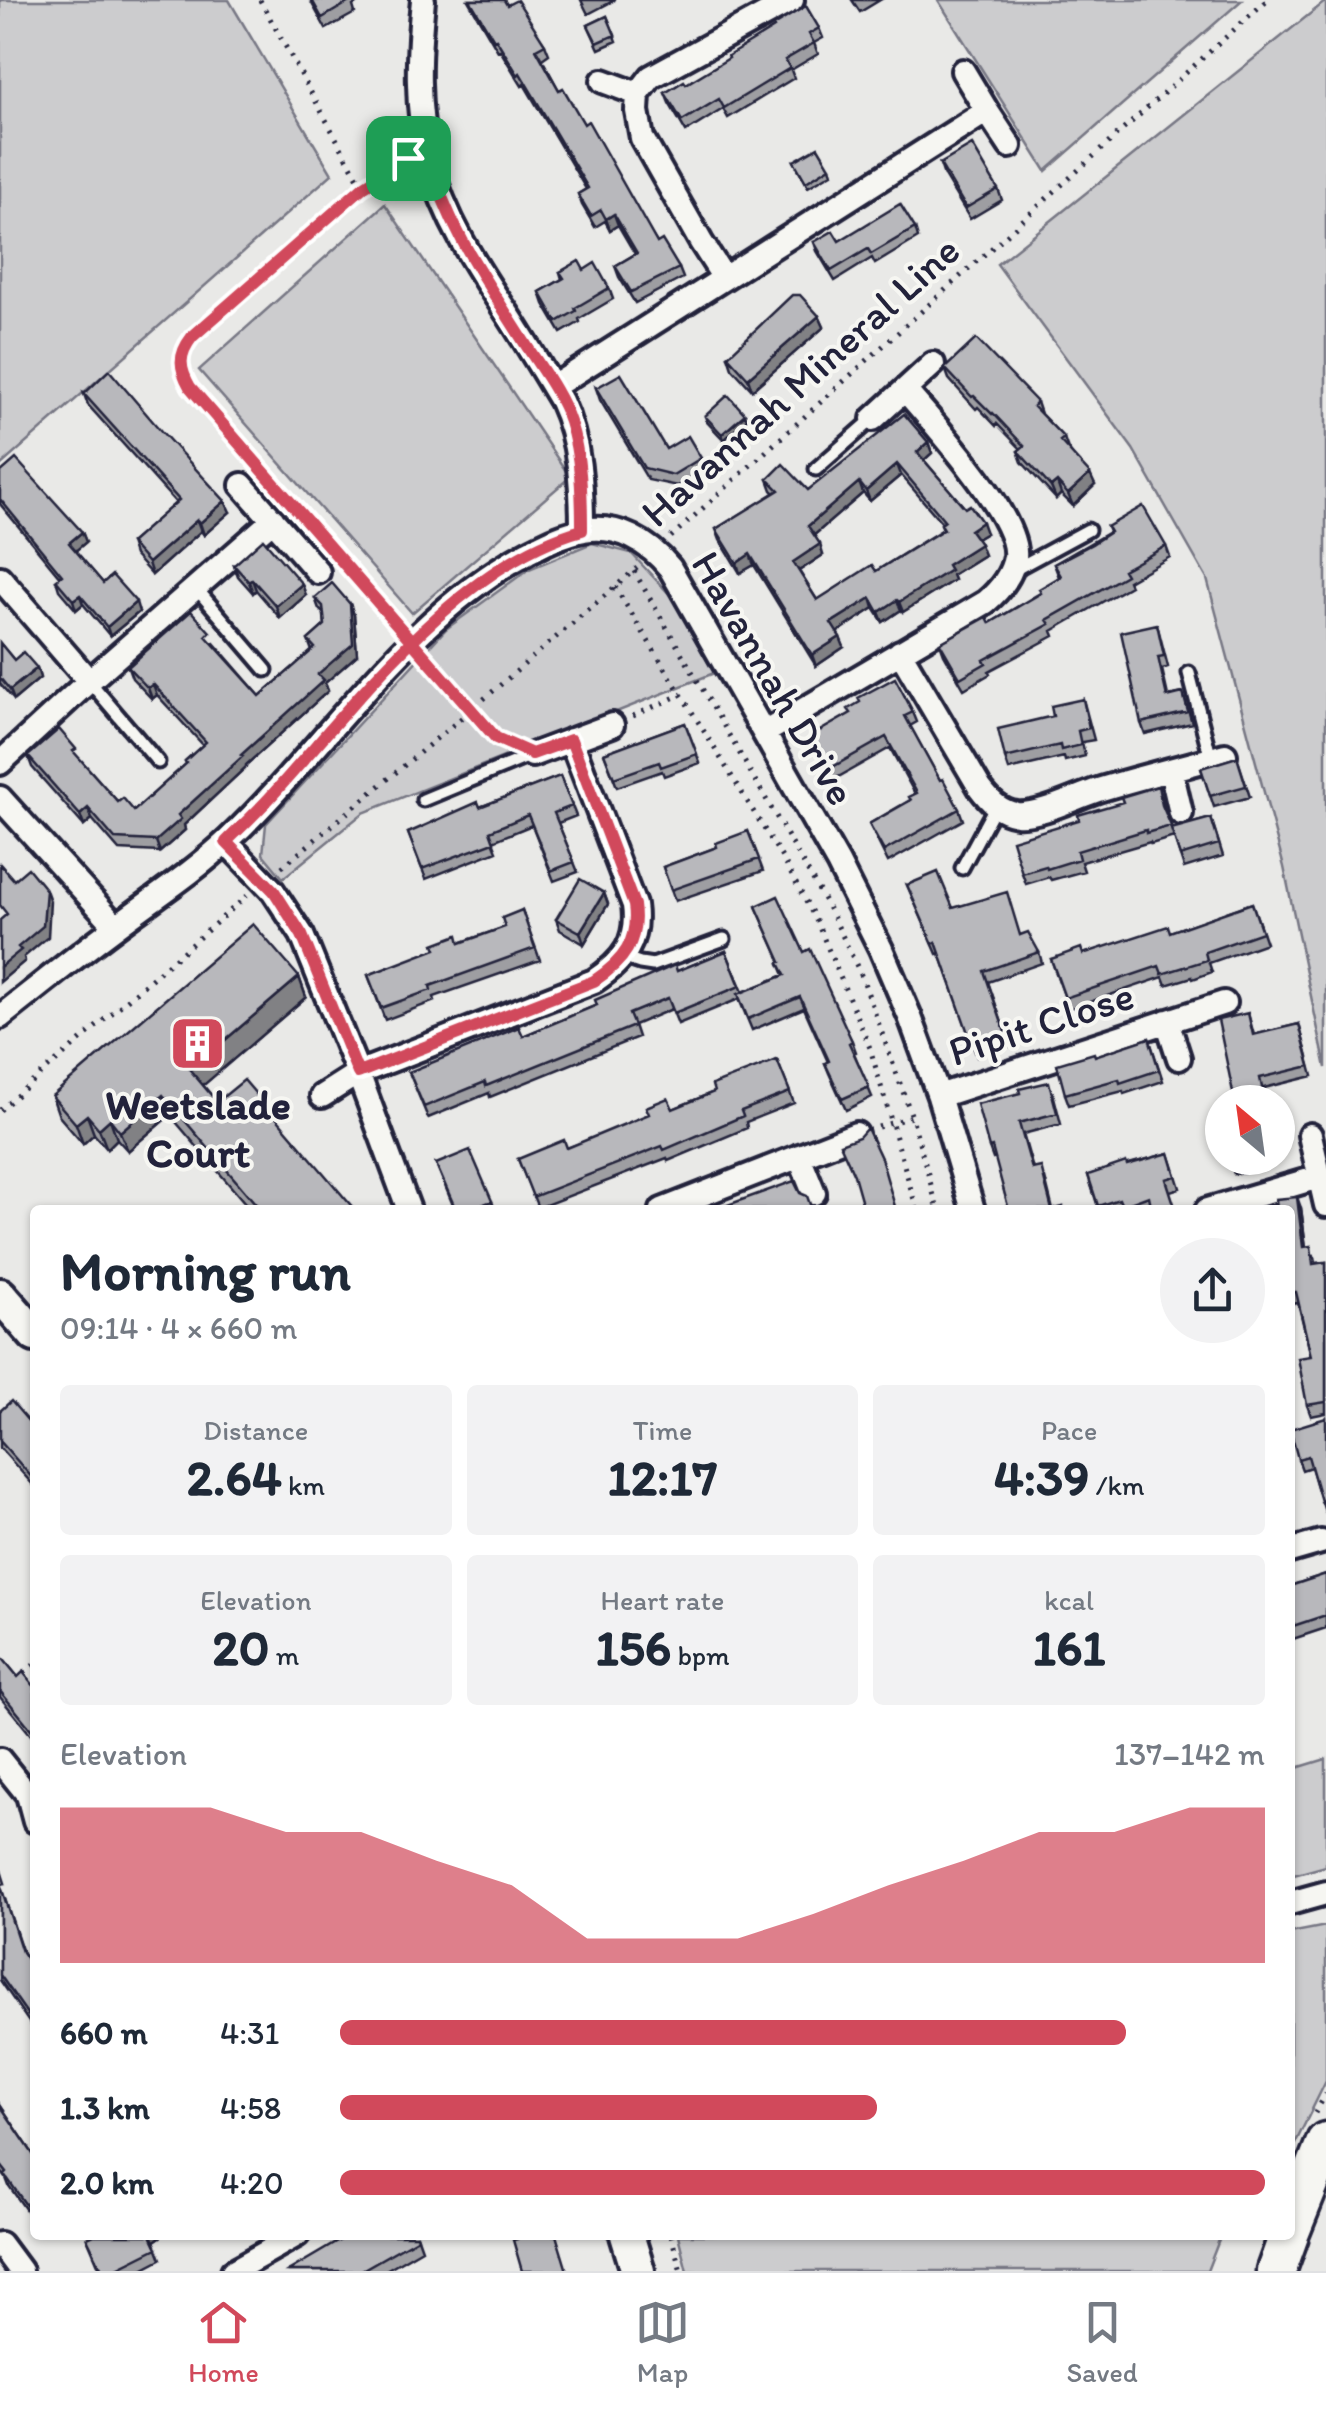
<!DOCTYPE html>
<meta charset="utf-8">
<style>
body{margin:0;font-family:Itim,sans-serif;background:#f2f2f3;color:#1f2937;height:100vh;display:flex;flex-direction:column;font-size:38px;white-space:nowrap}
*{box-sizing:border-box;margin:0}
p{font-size:32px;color:#747a83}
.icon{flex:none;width:55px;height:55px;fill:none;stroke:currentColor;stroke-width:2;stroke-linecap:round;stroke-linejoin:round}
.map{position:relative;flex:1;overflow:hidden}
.sheet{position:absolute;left:30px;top:1205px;width:1265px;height:1035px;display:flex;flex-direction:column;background:#fff;border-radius:10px;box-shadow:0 2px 8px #0004}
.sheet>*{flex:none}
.needle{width:65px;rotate:331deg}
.fabs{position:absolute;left:1205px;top:1085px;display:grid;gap:20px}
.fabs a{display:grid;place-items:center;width:90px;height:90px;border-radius:50%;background:#fff;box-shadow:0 2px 8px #0004;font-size:50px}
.pin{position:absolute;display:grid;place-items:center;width:85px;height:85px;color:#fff;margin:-42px;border-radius:20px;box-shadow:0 5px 15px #0006}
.round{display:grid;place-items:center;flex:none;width:105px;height:105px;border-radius:52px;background:#f2f2f3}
.head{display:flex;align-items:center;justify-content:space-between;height:170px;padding:0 30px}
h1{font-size:55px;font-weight:700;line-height:75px}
.stats{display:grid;grid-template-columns:repeat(3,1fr);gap:15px;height:170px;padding:10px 30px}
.stats div{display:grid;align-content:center;border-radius:10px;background:#f2f2f3;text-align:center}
.stats b{font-size:50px;font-weight:700}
.stats small{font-size:28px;font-weight:400}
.stats p{font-size:28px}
.chart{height:280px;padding:20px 30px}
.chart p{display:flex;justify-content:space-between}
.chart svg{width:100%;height:180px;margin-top:10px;fill:#d1495b;opacity:.7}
ul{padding:0 30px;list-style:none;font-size:32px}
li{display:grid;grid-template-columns:160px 120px 1fr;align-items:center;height:75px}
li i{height:25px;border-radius:12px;background:#d1495b}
.dock{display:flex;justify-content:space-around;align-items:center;height:140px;border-top:2px solid #e0e1e3;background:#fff;font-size:28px;color:#747a83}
.dock a{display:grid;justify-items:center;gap:5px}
.dock .on{color:#d1495b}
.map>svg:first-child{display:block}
.green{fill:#ccccce;stroke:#777784;stroke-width:2.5}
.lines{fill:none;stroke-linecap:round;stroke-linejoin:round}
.service-casing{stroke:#22223b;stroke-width:19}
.minor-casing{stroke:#22223b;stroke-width:30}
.secondary-casing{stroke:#22223b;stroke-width:40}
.primary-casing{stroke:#22223b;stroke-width:45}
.path{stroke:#22223b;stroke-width:5;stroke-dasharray:2.5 8;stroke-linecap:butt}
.service{stroke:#f6f6f2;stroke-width:11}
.minor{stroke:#f6f6f2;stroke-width:22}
.secondary{stroke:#f6f6f2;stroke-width:32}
.primary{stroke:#f6f6f2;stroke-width:38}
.wall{fill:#9e9ea2;stroke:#22223b;stroke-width:2.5;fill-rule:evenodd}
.shaded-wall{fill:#818184;stroke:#22223b;stroke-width:2.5}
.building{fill:#b8b8bc;stroke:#22223b;stroke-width:2.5;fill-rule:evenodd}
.route-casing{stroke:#fff;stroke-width:20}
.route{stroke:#d1495b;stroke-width:12}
.labels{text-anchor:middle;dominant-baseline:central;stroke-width:8;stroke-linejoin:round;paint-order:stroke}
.street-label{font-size:42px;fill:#22223b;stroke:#f6f6f2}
.poi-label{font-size:42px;font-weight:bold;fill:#22223b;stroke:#f6f6f2}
</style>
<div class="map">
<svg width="1326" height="2271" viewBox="0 0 1326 2271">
<rect width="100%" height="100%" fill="#e9e9e7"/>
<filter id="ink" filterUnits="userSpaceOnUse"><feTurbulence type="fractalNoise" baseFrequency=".01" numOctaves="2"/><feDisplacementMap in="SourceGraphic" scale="20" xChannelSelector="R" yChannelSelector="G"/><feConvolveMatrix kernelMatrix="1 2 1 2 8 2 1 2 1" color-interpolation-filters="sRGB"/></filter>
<g filter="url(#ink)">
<path class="green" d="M0,0H229L332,174L0,466Z
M938,0H1242L1046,171Z
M1326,1V1068L1284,867L1207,579L1133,449L997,264Z
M385,204L570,477L412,613L199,370Z
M592,543L631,553L671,596L714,673L363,813L283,878L263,854L266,824L446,629L529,569Z
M1326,1759V1866L1290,1876V1770Z
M1326,1926V2081L1290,2154V1933Z
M678,2235H1221L1207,2271H687Z"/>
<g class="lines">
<defs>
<path id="service" d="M816,469L873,419
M1014,570L1088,530
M196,588L266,670
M1189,673L1211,759
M89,681L158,762
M423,800L532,755
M962,868L996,805
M622,957L640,963L653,965L724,939"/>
<path id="minor" d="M423,0C418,53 415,108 429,160C444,218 476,267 509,316C527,344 544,373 561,401C580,442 582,486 582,530
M603,81L638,94
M987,111L1010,146
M724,278L701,242L642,138L637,111L638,94L651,77L792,0
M553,387L987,111L963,71
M873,419L933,364
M242,485L318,572
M0,578L89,681
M900,652L980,788C989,800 1000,812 1017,814C1039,816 1076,797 1098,790C1140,777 1183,767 1225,755
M764,733L986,602C1000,590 1012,575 1015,557C1020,517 932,422 905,390
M532,755L612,725
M0,763L89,681L273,520
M1171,770L1181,813
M0,798L116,926
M226,842L273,891L302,935L358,1073L409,1210
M0,1017C38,987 75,957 114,928C152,899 193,873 228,840C328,745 404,619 528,552C546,543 564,533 584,530C618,524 649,542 670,568L838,863L881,949L910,1017L939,1096L973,1210
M1167,1021L1179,1058
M322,1096L358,1073L594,981C624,961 639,941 634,905L571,740
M939,1096L1224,1003
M1310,1135L1326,1205
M799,1156L814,1193
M662,1210L856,1134
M1207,1210L1319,1177
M1290,1551L1321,1542
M0,1760L28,1795L35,1821
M1290,1903L1326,1893
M0,2244L20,2271
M233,2271L297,2235"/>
<path id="secondary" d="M0,1295L35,1335
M627,2235L638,2271"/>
<path id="primary" d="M1290,2232L1326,2142
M1276,2271L1289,2235"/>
</defs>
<use href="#service" class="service-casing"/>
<use href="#minor" class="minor-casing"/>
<use href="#secondary" class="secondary-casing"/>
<use href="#primary" class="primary-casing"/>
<path class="path" d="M260,0L363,187
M257,464C239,444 183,389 180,365C179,354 185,346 191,337L363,187L404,161
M671,537L1267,0
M339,560L397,627
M634,571L802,861L832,914L862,977L912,1117L938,1210
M615,587L784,861L816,920L870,1048L917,1210
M424,658L496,738L511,745
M633,716L682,694
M282,867L471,710L637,568
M0,1110L247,896
M878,1127L911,1117
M15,1678L35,1664
M1315,2113L1326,2094
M671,2235L681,2271"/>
<use href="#service" class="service"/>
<use href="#minor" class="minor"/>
<use href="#secondary" class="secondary"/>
<use href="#primary" class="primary"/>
</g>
<path class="wall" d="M310,0H363L353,6L355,13L326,29Z
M468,0H504L507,5L533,27L545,44L549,54L542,59L559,90L657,243L679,268L683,278L635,303L619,277L615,266L635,254L618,225L610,230L605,221L595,227L582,205L578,194L586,189L524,84L522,86L500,50L498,51Z
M581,0H615L588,14Z
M852,0H880L860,12Z
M607,16L617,41L599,49L588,25Z
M819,28L823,38L814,43L818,54L791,70L794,78L728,118L723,109L686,132L669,103L665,93Z
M794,161L830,167L832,173L808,187Z
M940,164L998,189L1002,200L970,219L944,176Z
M915,228L918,238L875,264L872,258L835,281L817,251L814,242L839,241Z
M584,270L609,288L613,299L579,319L580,322L561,333L544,304L540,292L562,279L560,272Z
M819,316L824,327L752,390L732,368L728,356Z
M945,368L1037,402L1041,414L1064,438L1068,449L1095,485L1073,506L1061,494L1056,499L1022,462L1018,451L1021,449L997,424L996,426L978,407L976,409L949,379Z
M596,388L666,449L701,458L705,469L677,486L648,480L600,400Z
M84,394L230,512L204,535L201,531L152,575L134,555L130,543L176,503L88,405Z
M705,416L747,419L724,440L707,422Z
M928,442L932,453L924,460L986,533L976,539L984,555L952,575L954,580L903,612L901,610L883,622L874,608L837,632L844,647L816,666L754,565L740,573L720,540L716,529L775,493L772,490L768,479L808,490ZM901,475L942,523L941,524L943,529L876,571L817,600L799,571L823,555L814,535L863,493L870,501Z
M0,473L82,532L86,542L75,551L103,583L139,612L110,636L83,604L76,610L59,590L56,580L60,577L0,504Z
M1107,527L1166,546L1170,557L1128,581L1130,586L1052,631L1054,636L989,671L990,674L964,689L944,654L940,643L990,623L1040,593L1059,577L1054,564L1109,532Z
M234,565L306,595L280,618L256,590L253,593L238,576Z
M315,598L350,604L354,615L357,655L325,683L328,691L246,765V767L184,825L185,830L160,852L119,850L92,819L84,826L32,767L28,756L80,759L118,802L134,811L186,764L185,761L203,745L157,695L152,699L132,678L128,667L214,643L260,696L312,651L308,640L325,625L324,614L319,609Z
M1157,624L1168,667L1162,669L1168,696L1183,693L1192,723L1145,734L1141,723Z
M0,643L14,660L37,668L40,678L14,700L0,684Z
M1083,699L1094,740L1082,742L1085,756L1065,761L1064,757L1009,770L1005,758L1053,716Z
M913,712L917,722L910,726L940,780L959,809L963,820L888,862L869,824L910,800L915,794L890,748L833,780L815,746L811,736Z
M685,723L700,763L664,776L662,771L617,787L604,753Z
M1237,757L1250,797L1214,807L1201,768Z
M560,776L576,816L558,823L578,872L554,881L532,825L493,841L497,851L426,879L408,833L480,807Z
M1158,786L1166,813L1172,829L1211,818L1223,856L1184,868L1174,837L1151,844L1150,842L1081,862L1084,871L1051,880L1049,877L1026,884L1022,873L1123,802Z
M748,831L763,871L675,901L663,867L717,847Z
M907,885L953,908L1021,935L1039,952L1042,963L988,982L1010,1046L977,1057L940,953L937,954Z
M604,893L608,904L584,944L560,930L556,919Z
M1252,903L1266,943L1209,963L1212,972L1193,979L1192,977L1166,985L1163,977L1069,1009L1051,959L1083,954L1170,932Z
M756,906L804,952L852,1041L856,1052L854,1053L872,1097L846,1110L829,1073L825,1063L828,1062L804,1008L752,1030L739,999L678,1024L672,1009L634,1025L638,1037L490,1097L489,1093L428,1118L409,1072L523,1036L726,951L743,992L784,975L779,963L781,962Z
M522,910L540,960L434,997L435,1001L385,1020L368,975L505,927Z
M299,977L306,997L203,1085L217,1102L355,1210H251L170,1115L128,1151L117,1139L107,1149L94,1134L83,1144L59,1116L52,1096Z
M1248,1013L1254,1035L1299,1024L1313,1076L1264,1088L1267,1102H1235Z
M1149,1038L1163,1081L1124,1094L1123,1091L1069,1105L1065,1094L1095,1056Z
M777,1060L794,1103L746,1122L747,1128L668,1161L667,1158L538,1208L518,1159L567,1148L673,1109L714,1092Z
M1053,1093L1061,1124L1023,1134L1033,1169L1045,1178L1053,1210H1064H1009L996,1158L993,1159L989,1148Z
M1169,1153L1180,1188L1170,1191L1151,1208L1146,1210H1099L1088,1175Z
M1229,1158H1261L1263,1168L1234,1174Z
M436,1164L492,1201L495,1210H455Z
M1301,1208L1306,1247L1315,1257L1316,1263L1326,1262V1413L1311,1416L1307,1405L1311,1356L1298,1303L1290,1304V1210Z
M0,1411L35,1429V1487L0,1448Z
M1326,1418V1512H1325L1311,1467L1302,1470L1298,1459Z
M1326,1574V1628L1290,1640V1586Z
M0,1655L18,1677L35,1687V1740L0,1697Z
M0,1867L5,1883L0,1884L23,1953L35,1971V2031L0,1980Z
M0,2105L35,2157V2223L9,2186L6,2178L0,2170Z
M94,2235H163L154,2241L161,2259L138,2271H101L87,2238Z
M417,2235L422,2249L384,2271H288Z"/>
<path class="shaded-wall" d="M614,214L618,225L610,230L606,219Z
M819,316L824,327L752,390L748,378Z
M745,414L747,419L724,440L722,434Z
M928,442L932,453L921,463L917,452Z
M897,464L901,475L870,501L866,491Z
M1090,474L1095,485L1073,506L1068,494Z
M859,482L863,493L812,537L808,526Z
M1057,482L1061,494L1056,499L1051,487Z
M225,501L230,512L204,535L200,523Z
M197,520L201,531L152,575L148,563Z
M982,522L986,533L974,540L970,530Z
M82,532L86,542L73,553L69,543Z
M820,544L823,555L797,572L793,562Z
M980,544L984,555L952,575L954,580L903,612L899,602L947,565Z
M750,554L754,565L740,573L737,563Z
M252,579L256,590L253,593L249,582Z
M302,584L306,595L280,618L276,606Z
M80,595L83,604L76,610L73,600Z
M871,598L874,608L835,634L831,623Z
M897,600L901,610L883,622L879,612Z
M136,602L139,612L110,636L107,627Z
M350,604L354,615L357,655L325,683L328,691L246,765V767L184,825L185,830L160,852L156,841L178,815L318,674Z
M840,637L844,647L816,666L812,655Z
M37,668L40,678L14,700L10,690Z
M153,684L157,695L152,699L148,688Z
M88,808L92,819L84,826L80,815Z
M46,890L50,901L48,937L24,957L25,961L0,982V967L18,947Z
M604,893L608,904L584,944L580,932Z
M299,977L306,997L198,1090L190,1070Z
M163,1095L170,1115L128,1151L120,1132Z
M87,1115L94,1134L83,1144L76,1124Z
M110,1119L117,1139L107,1149L99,1129Z
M1297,1197L1301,1208L1307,1258L1303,1247Z
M150,2235H163L153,2242Z"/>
<path class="building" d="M312,0H350L351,1L322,18Z
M470,0H504L507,5L517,0L545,44L536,49L559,90L563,88L584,124L588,121L657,243L662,240L679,268L631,292L615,266L637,253L614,214L606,219L601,210L591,216L578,194L588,188L520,73L518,75L496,39L494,40Z
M806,6L819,28L809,34L814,43L785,60L790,68L724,108L719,99L682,121L665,93L684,81L686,84L729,58L728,56L774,28L773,26Z
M607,16L615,35L597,43L588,25Z
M972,145L998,189L966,208L940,164Z
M818,147L830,167L806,182L794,161Z
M900,204L915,228L871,254L868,249L831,271L814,242L833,231L839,241Z
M579,261L584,270L595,263L609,288L575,308L576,311L557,322L540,292L564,278L560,272Z
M792,295H800L819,316L748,378L728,356Z
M976,339L1037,402L1033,406L1064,438L1060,441L1090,474L1068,494L1057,482L1051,487L1018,451L1024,446L993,413L992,414L974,396L972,397L945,368Z
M109,370L161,431L225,501L200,523L197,520L148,563L130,543L179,500L84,394Z
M621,374L666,449L688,436L701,458L673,475L644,468L596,388Z
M728,395L745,414L722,434L705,416Z
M904,414L928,442L917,452L965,508L970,505L982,522L970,530L980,544L947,565L950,570L899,602L897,600L879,612L871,598L831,623L840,637L812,655L750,554L737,563L716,529L779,490L768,479L783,464L808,490ZM897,464L945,521L941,524L944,529L876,571L872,565L817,600L793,562L820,544L808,526L859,482L866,491Z
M16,459L82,532L69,543L103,583L112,575L136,602L107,627L80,595L73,600L56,580L62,575L0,499V473Z
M1143,506L1166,546L1123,570L1126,575L1047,620L1050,624L984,660L986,663L960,678L940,643L987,617L990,623L1041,593L1039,589L1061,576L1054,564L1092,544L1110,532L1107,527Z
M263,539L302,584L276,606L252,579L249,582L234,565Z
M332,583L350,604L353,644L318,674L324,680L241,755L243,756L178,815L181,819L156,841L115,839L88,808L80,815L28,756L59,729L76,749L73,751L118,802L123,798L134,811L187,763L185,761L206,742L153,684L148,688L128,667L191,611L210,632L206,636L260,696L315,648L308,640L325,625L323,606L315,598Z
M1157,624L1164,656L1158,657L1167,697L1183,693L1188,712L1141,723L1121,632Z
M0,643L14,660L23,652L37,668L10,690L0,678Z
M895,678L913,712L905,716L940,780L943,779L959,809L884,851L869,824L911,800L909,797L917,793L886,737L829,769L811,736L851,713L848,709L860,702L858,698Z
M1083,699L1089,728L1078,731L1081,745L1061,750L1060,745L1005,758L998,729L1053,716L1051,706Z
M685,723L697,754L661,767L659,762L614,778L604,753Z
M1237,757L1246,786L1210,796L1201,768Z
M560,776L572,806L554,813L574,862L551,871L528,815L490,831L494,842L422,869L408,833L478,802L480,807Z
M1158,786L1162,805L1171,826L1146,833V830L1077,851L1079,859L1047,869L1046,866L1022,873L1012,840L1079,820L1078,815L1123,802L1121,797Z
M1211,818L1219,844L1180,856L1171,829Z
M748,831L759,859L671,890L663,867L717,847L716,843Z
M0,864L14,880L28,868L46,890L43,926L18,947L21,950L0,967V920L7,914L0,905Z
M938,872L953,908L1007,892L1020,935L1028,932L1039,952L984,971L1006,1035L973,1047L936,942L933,944L907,885Z
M580,879L604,893L580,932L556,919Z
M778,896L804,952L810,949L852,1041L849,1043L869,1087L842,1099L825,1063L829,1061L800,997L748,1019L738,994L785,975L779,963L781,962L756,906Z
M1252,903L1262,932L1205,952L1207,960L1162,974L1159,966L1065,998L1051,959L1081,948L1083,954L1168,926L1170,932Z
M522,910L535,948L430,986L431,990L381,1008L368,975L436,949L434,944L458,935L460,943L505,927L502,918Z
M253,924L299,977L190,1070L217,1102L244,1080L355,1210H261L163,1095L120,1132L110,1119L99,1129L87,1115L76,1124L52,1096Z
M726,951L740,986L674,1013L668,998L629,1014L634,1026L486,1086L485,1082L424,1107L409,1072L519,1027L523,1036L597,1005L595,1000L675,965L677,971Z
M1248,1013L1253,1035L1299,1024L1310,1066L1260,1078L1265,1102H1235L1218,1020Z
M1149,1038L1159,1070L1120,1083L1119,1079L1065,1094L1057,1064L1094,1053L1095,1056Z
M777,1060L790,1092L741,1111L743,1116L664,1150L662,1146L533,1197L518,1159L564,1140L567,1148L649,1114L646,1107L668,1098L673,1109L714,1092L712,1085Z
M1049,1082L1057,1113L1019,1123L1032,1169L1041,1167L1052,1210L1063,1207V1210H1009L992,1147L989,1148L977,1104L1020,1093L1019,1089Z
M867,1128L881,1158L896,1210H864L854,1175L840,1144L859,1137Z
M470,1150L492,1201L484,1204L490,1210H456L436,1164Z
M1169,1153L1176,1176L1166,1179L1176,1210H1152L1149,1196L1122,1206L1119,1199L1098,1206L1088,1175L1126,1162L1127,1165Z
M1229,1158H1253L1230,1163Z
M794,1181L800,1193L807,1196L812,1210H714Z
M1297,1197L1303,1247L1311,1246L1313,1264L1326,1262V1402L1307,1405L1298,1358L1311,1356L1296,1292H1290V1210H1277L1276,1199Z
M11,1401L35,1429V1481L0,1441V1411Z
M1326,1418V1500L1321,1501L1308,1456L1298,1459L1290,1429Z
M1326,1574V1615L1290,1627V1586Z
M0,1655L18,1677L23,1672L35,1687V1734L0,1691Z
M0,1884L22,1952L35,1971V2025L0,1975Z
M0,2105L35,2157V2218L5,2175L7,2173L0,2164Z
M94,2235H151L157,2248L111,2271H103L87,2238Z
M349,2235H417L418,2238L360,2271H288Z
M516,2235H556L567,2271H522L513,2240L517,2239Z"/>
</g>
<g class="lines" filter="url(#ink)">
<defs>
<path id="route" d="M408,158L363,187L192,337C178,355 179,368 190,387L496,738L532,754L571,740L634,905C639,941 624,961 594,981L358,1073L302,935L274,891L226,842C243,825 260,809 275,792C358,700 458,565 582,530C582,494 581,456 570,422C561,395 543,371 528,348C488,284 448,229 428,156L408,158"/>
</defs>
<use href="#route" class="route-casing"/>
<use href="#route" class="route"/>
</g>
<defs>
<symbol id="building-square" viewBox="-11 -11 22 22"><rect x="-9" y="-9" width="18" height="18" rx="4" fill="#d1495b" stroke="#f6f6f2"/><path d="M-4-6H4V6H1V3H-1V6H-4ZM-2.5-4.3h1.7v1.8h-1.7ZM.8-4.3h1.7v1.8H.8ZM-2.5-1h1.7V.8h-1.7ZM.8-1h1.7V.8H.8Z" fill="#fff"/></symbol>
</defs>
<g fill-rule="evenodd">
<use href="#building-square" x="166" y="1012" width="63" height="63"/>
</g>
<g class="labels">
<g class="street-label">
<text transform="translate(800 381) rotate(-42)">Havannah Mineral Line</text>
<text transform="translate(774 678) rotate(60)">Havannah Drive</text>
<text transform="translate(1041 1023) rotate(-18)">Pipit Close</text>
</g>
<g class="poi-label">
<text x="198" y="1104">Weetslade<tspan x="198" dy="48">Court</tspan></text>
</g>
</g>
</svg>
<div class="fabs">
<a><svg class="needle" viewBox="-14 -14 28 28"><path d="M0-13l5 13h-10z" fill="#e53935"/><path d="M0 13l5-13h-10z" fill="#747a83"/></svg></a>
</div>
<div class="pin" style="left:408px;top:158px;background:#1e9e55"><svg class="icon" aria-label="arrive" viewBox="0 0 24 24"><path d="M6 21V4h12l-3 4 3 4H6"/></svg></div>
<section class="sheet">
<div class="head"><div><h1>Morning run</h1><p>09:14 · 4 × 660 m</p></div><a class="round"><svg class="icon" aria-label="share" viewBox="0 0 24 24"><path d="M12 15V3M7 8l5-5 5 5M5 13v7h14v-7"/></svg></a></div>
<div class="stats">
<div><p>Distance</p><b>2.64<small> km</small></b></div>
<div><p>Time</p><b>12:17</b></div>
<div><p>Pace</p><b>4:39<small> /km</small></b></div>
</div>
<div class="stats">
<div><p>Elevation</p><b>20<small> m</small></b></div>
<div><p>Heart rate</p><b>156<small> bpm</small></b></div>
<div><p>kcal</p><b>161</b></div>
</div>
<div class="chart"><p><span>Elevation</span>137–142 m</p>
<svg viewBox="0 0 160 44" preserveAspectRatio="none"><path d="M0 44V6L10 6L20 6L30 12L40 12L50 19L60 25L70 38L80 38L90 38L100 32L110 25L120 19L130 12L140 12L150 6L160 6V44z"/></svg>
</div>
<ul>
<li><b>660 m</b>4:31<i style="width:85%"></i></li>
<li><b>1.3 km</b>4:58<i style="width:58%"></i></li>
<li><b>2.0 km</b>4:20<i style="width:100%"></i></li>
</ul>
</section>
</div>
<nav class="dock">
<a class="on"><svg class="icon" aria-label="home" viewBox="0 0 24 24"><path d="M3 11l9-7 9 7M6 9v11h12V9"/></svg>Home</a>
<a><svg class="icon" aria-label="map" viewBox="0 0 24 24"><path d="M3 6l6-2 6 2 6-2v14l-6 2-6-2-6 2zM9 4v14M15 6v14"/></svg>Map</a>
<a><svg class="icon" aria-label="saved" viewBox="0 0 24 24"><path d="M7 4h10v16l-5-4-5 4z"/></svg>Saved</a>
</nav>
